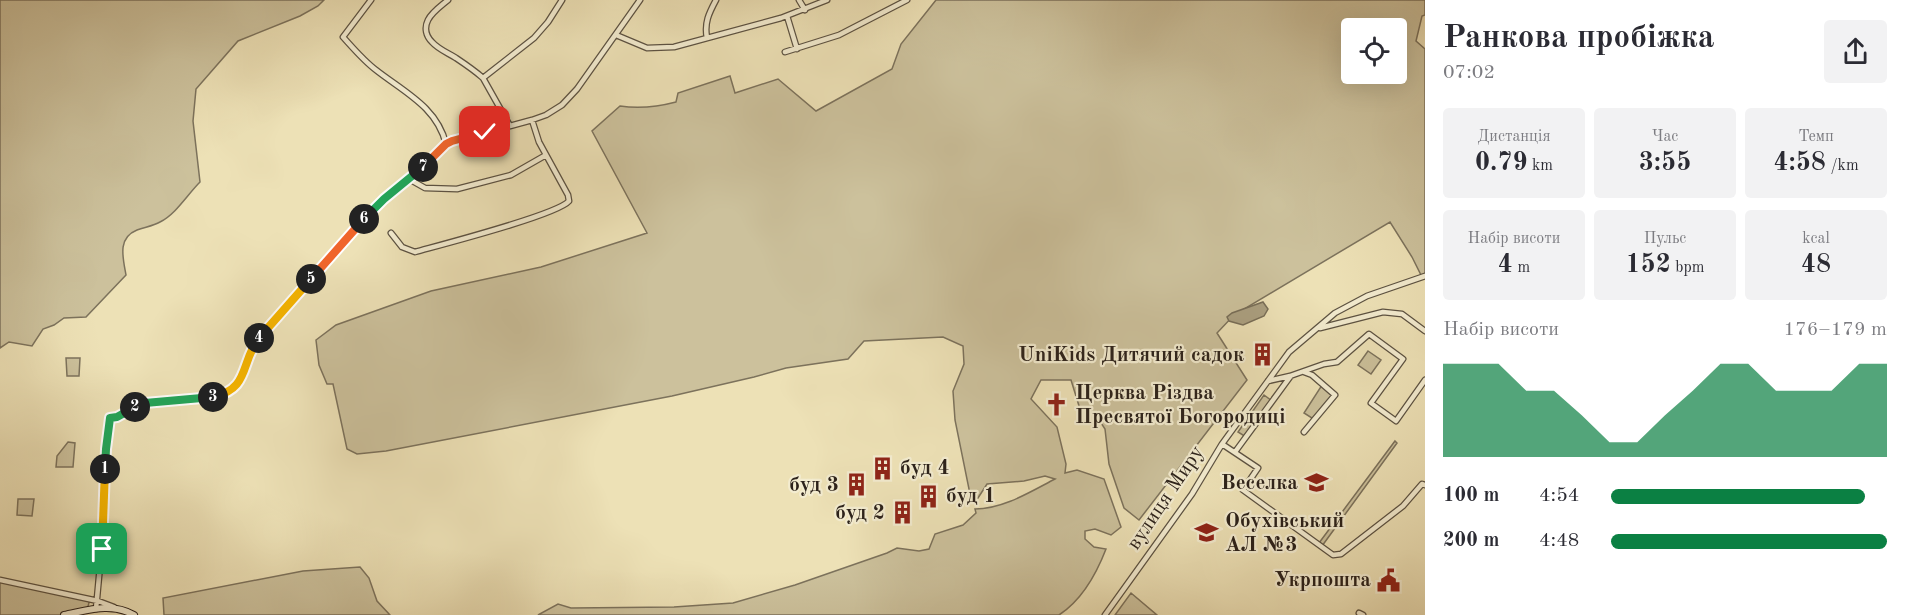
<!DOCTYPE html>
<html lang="uk">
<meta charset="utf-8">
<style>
body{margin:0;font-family:"Old Standard TT",serif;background:#f2f2f3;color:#2b2b33;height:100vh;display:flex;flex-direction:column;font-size:22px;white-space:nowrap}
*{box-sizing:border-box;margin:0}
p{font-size:20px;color:#7c7c81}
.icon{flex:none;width:33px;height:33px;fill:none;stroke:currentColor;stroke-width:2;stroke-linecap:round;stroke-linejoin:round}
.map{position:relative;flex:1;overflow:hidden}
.panel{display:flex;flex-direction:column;background:#fff;width:480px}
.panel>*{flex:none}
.tools{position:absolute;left:1341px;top:18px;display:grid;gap:12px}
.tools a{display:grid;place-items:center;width:66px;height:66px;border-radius:6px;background:#fff;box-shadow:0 6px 24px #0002;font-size:30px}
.pin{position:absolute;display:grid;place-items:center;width:51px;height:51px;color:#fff;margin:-26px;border-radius:12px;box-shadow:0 3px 9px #0006}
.km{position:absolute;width:30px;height:30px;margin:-15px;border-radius:50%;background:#222;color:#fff;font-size:16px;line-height:30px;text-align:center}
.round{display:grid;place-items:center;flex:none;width:63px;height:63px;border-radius:6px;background:#f2f2f3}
.overview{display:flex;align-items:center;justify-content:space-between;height:102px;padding:0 18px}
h1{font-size:33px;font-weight:700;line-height:45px}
.metrics{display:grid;grid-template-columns:repeat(3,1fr);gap:9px;height:102px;padding:6px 18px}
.metrics div{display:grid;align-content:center;border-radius:6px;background:#f2f2f3;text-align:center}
.metrics b{font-size:26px;font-weight:700}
.metrics small{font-size:16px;font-weight:400}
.metrics p{font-size:16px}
.chart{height:168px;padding:12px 18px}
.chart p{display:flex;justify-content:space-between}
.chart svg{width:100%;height:108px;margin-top:6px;fill:#0b8043;opacity:.7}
ul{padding:0 18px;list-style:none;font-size:20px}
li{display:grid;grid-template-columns:96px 72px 1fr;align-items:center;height:45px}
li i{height:15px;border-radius:8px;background:#0b8043}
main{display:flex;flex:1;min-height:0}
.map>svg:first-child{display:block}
.green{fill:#ccc19c;stroke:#7c725c;stroke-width:1.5;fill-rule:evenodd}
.water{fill:#aba081;stroke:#786e58;stroke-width:1.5}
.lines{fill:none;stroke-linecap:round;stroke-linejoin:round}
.street-casing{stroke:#5c5242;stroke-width:7}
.secondary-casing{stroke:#2c221b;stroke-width:8}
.street{stroke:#f3ecd0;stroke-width:4.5}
.secondary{stroke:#f3ecd0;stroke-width:6}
.split-1-casing{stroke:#fff;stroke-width:12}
.split-2-casing{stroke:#fff;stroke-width:12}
.split-3-casing{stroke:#fff;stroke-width:12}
.split-4-casing{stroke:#fff;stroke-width:12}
.split-5-casing{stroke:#fff;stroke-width:12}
.split-6-casing{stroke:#fff;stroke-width:12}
.split-7-casing{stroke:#fff;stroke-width:12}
.split-8-casing{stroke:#fff;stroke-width:12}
.split-1{stroke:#f5b400;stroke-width:8}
.split-2{stroke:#22a559;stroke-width:8}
.split-3{stroke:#22a559;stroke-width:8}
.split-4{stroke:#f5b400;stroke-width:8}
.split-5{stroke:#f5b400;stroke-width:8}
.split-6{stroke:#f0652b;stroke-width:8}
.split-7{stroke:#22a559;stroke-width:8}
.split-8{stroke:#f0652b;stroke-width:8}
.labels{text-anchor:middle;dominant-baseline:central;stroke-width:4.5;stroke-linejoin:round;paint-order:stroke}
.poi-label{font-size:21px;font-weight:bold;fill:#2c221b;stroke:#f3ecd0;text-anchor:end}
.street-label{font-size:21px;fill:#2c221b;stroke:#f3ecd0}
</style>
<main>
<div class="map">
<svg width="1425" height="615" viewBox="0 0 1425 615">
<rect width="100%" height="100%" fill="#ede1b6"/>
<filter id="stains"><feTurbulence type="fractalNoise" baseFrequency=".00333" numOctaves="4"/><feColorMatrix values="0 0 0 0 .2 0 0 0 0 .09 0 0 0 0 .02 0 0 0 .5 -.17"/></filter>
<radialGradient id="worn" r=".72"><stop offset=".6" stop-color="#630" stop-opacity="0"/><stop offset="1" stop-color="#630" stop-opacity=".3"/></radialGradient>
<path class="green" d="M0,0H324L318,6L300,16L238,41L196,89L193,121L200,182C187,195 176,214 160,222C153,226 145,227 137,230C117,238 123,258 126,275L86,317L64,318L54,325L43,329L32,346L9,342L0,348Z
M936,0H1425V15L1422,16L1416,41L1425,49V276L1422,277L1412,257L1390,222L1234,315L1217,333L1247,380L1139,520L1124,508L1109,464L1105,429L1094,412L1080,409L1071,380H1041L1031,399L1057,427L1066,464L1065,473L1077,470L1104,479L1121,527L1111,535L1095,529L1085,531V539L1094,547L1106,549C1096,575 1082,600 1059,615H538L558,604L571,608L674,607L733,603L795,585L887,553L897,548L919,551L929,549L935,534L963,525L976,513L975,509C1003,509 1030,492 1055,479L1045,476L1024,481L987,484L978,498L971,499L955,420L953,391L964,364L963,346L943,337L864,341L848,359L786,368L754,377L672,396L386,451L357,454L347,449L333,384H327L319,365L316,340L336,325L431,291L541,267L647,233L592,131L620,106C640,109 657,107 676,102L678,93L730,76L735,93L778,79L816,111L892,69L901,44ZM1352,28H1396V74H1352Z
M1368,351L1381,360L1371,374L1358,365Z
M66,358H80L79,376H67Z
M1322,385L1335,395L1315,420L1304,413Z
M1264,395L1272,401L1246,437L1238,432Z
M1395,441L1397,443L1322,546L1319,543Z
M68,442L75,443L73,467H56L57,456Z
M18,499H34L32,516L17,515Z
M360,567L369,578L377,601L390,615H164L163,598L303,571Z
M0,580L90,599L87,610L64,615H0Z
M1131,593L1157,615H1115Z"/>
<path class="water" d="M1263,302L1268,309L1264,316L1243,325L1229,321L1227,317L1232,313Z"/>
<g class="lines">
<defs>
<path id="street" d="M371,0L343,37C353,48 364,61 376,70C404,92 437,107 446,144
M448,0C441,6 432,12 428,20C424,28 426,36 432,42C438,49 448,53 456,58C465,64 474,70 483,78
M799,0L805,10
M787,16L797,49
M616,35L647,48L674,47L781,18L827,0
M707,38C704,23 709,13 716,0
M785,52L839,35L907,0
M510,126L483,78L534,38L548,22L562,0
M409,179L425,188L457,189L511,175L546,155
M391,233L402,247L415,252C440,245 557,215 569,201L568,195L539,142L532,120
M1320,328L1383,312L1402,314L1425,331
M1304,372L1312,375L1335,395L1304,432
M1268,381L1290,376L1324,364L1337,362L1369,334L1403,359L1371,403L1396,421L1425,380
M1222,444L1258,468L1243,490L1333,555L1341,554L1403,506L1422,484L1425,485
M1235,452L1290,377
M0,580L98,601L114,607
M96,609L101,555L106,449L110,418C123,415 132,406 144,404C169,398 220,407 237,385C245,375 246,362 250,351C253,345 257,340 260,335L366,217L423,167L446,144L462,137L510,126L532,120L546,115L562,105L577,89L640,0
M1359,613L1363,615
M1105,615L1192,494L1222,444L1289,352L1335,313L1367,296L1425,276"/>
<path id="secondary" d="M64,615C89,610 111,602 134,615"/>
</defs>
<use href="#street" class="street-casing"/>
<use href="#secondary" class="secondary-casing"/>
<use href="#street" class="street"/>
<use href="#secondary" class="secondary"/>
</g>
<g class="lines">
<defs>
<path id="split-1" d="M102,549L105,469"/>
<path id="split-2" d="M105,469L106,449L110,418L117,417L135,407"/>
<path id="split-3" d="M135,407L145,403L213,397"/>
<path id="split-4" d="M213,397C250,389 240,363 259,338"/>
<path id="split-5" d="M259,338L311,279"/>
<path id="split-6" d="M311,279L364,219"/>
<path id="split-7" d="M364,219L384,199L423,167"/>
<path id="split-8" d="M423,167L446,144L452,141L485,132"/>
</defs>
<use href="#split-1" class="split-1-casing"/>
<use href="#split-2" class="split-2-casing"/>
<use href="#split-3" class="split-3-casing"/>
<use href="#split-4" class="split-4-casing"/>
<use href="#split-5" class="split-5-casing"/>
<use href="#split-6" class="split-6-casing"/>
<use href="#split-7" class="split-7-casing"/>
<use href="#split-8" class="split-8-casing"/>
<use href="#split-1" class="split-1"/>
<use href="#split-2" class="split-2"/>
<use href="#split-3" class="split-3"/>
<use href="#split-4" class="split-4"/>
<use href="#split-5" class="split-5"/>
<use href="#split-6" class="split-6"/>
<use href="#split-7" class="split-7"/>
<use href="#split-8" class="split-8"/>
</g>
<defs>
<symbol id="building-bare" viewBox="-9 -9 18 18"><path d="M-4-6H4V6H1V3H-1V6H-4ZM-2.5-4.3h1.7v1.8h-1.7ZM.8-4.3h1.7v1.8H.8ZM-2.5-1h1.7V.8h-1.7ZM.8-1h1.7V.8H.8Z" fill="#8f2418" stroke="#f3ecd0" stroke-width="2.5" paint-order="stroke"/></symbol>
<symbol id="church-bare" viewBox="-9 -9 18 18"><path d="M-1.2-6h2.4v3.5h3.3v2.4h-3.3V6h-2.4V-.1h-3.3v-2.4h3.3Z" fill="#8f2418" stroke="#f3ecd0" stroke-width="2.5" paint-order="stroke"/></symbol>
<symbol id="school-bare" viewBox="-9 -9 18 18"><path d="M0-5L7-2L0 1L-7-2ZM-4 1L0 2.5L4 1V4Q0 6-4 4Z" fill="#8f2418" stroke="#f3ecd0" stroke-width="2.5" paint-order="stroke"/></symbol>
<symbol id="civic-bare" viewBox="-9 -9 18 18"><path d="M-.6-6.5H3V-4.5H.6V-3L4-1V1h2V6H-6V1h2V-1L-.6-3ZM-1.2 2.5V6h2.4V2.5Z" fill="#8f2418" stroke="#f3ecd0" stroke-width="2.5" paint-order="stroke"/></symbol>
</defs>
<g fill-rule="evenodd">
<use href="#building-bare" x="1246" y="338" width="33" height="33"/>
<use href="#church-bare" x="1040" y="388" width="33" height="33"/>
<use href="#building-bare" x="866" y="452" width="33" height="33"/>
<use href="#school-bare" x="1300" y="466" width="33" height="33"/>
<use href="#building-bare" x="840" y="468" width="33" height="33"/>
<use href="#building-bare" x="912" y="480" width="33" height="33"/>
<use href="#building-bare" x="886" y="496" width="33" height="33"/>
<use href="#school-bare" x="1190" y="516" width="33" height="33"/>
<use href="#civic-bare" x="1372" y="564" width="33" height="33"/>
</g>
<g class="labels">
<g class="poi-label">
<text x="1244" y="355">UniKids Дитячий садок</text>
<text x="1075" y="393" text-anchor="start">Церква Різдва<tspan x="1075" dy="24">Пресвятої Богородиці</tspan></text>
<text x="900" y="468" text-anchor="start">буд 4</text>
<text x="1298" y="483">Веселка</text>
<text x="839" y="485">буд 3</text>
<text x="946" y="496" text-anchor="start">буд 1</text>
<text x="885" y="513">буд 2</text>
<text x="1225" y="521" text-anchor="start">Обухівський<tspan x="1225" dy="24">АЛ №3</tspan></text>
<text x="1371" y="580">Укрпошта</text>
</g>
<g class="street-label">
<text transform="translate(1166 498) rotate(-56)">вулиця Миру</text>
</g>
</g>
<rect width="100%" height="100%" filter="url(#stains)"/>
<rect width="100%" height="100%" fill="url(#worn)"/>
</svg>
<div class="tools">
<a><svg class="icon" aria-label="locate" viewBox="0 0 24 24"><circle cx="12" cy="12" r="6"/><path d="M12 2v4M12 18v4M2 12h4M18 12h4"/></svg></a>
</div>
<div class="pin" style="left:102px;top:549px;background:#1e9e55"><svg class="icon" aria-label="arrive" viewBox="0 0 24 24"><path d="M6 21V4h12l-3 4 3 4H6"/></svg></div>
<div class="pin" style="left:485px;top:132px;background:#d93025"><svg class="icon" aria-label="check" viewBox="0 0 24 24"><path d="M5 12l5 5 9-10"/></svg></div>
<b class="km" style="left:105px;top:469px">1</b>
<b class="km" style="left:135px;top:407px">2</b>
<b class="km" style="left:213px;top:397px">3</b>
<b class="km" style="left:259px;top:338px">4</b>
<b class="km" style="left:311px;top:279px">5</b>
<b class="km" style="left:364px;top:219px">6</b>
<b class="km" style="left:423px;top:167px">7</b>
</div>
<section class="panel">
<div class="overview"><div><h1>Ранкова пробіжка</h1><p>07:02</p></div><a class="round"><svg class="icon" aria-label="share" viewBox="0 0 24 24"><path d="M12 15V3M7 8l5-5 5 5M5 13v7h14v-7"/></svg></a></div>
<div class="metrics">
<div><p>Дистанція</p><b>0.79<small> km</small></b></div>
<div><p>Час</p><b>3:55</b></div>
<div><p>Темп</p><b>4:58<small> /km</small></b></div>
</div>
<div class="metrics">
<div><p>Набір висоти</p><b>4<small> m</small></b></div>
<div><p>Пульс</p><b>152<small> bpm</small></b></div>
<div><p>kcal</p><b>48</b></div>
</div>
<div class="chart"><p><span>Набір висоти</span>176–179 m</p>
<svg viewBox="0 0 160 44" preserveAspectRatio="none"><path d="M0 44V6L10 6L20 6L30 17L40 17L50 27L60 38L70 38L80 27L90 17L100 6L110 6L120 17L130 17L140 17L150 6L160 6V44z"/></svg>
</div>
<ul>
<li><b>100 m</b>4:54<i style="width:92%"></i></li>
<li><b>200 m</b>4:48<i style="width:100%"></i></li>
</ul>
</section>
</main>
